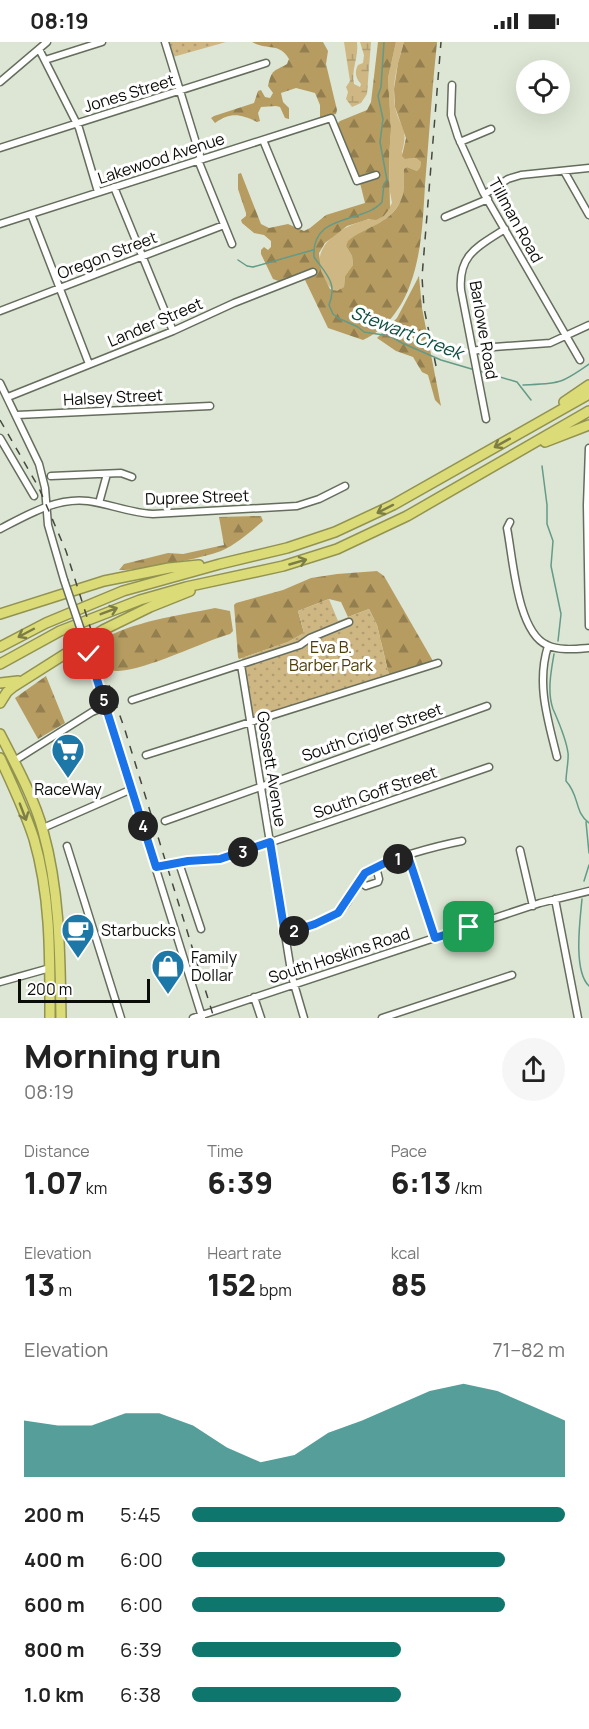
<!DOCTYPE html>
<meta charset="utf-8">
<style>
body{margin:0;font-family:Manrope,sans-serif;background:#f6f6f6;color:#222;height:100vh;display:flex;flex-direction:column;font-size:22px;white-space:nowrap}
*{box-sizing:border-box;margin:0}
p{font-size:20px;color:#767676}
.icon{flex:none;width:33px;height:33px;fill:none;stroke:currentColor;stroke-width:2;stroke-linecap:round;stroke-linejoin:round}
.map{position:relative;height:976px;overflow:hidden}
.details{display:flex;flex-direction:column;background:#fff;flex:1}
.details>*{flex:none}
.buttons{position:absolute;left:516px;top:18px;display:grid;gap:12px}
.buttons a{display:grid;place-items:center;width:54px;height:54px;border-radius:50%;background:#fff;box-shadow:0 6px 24px #0002;font-size:30px}
.scale{position:absolute;left:18px;bottom:15px;width:132px;box-sizing:border-box;padding-left:6px;border:3px solid #0a0d07;border-top:0;font-size:16px;line-height:21px;white-space:nowrap;color:#0a0d07;-webkit-text-stroke:4px #fff;paint-order:stroke}
.pin{position:absolute;display:grid;place-items:center;width:51px;height:51px;color:#fff;margin:-26px;border-radius:12px;box-shadow:0 3px 9px #0006}
.km{position:absolute;width:30px;height:30px;margin:-15px;border-radius:50%;background:#222;color:#fff;font-size:16px;line-height:30px;text-align:center}
.round{display:grid;place-items:center;flex:none;width:63px;height:63px;border-radius:32px;background:#f6f6f6}
.summary{display:flex;align-items:center;justify-content:space-between;height:102px;padding:0 24px}
h1{font-size:33px;font-weight:800;line-height:45px}
.stats{display:grid;grid-template-columns:repeat(3,1fr);gap:9px;height:102px;padding:6px 24px}
.stats div{display:grid;align-content:center}
.stats b{font-size:30px;font-weight:800}
.stats small{font-size:16px;font-weight:400}
.stats p{font-size:16px}
.chart{height:168px;padding:12px 24px}
.chart p{display:flex;justify-content:space-between}
.chart svg{width:100%;height:108px;margin-top:6px;fill:#0f766e;opacity:.7}
ul{padding:0 24px;list-style:none;font-size:20px}
li{display:grid;grid-template-columns:96px 72px 1fr;align-items:center;height:45px}
li i{height:15px;border-radius:8px;background:#0f766e}
.status{display:flex;justify-content:space-between;align-items:center;height:42px;padding:0 30px;background:#fff;direction:ltr}
.status svg{height:16px;fill:currentColor}
.map>svg:first-child{display:block}
.grass{fill:#ceb783}
.forest{fill:url(#forest-firs)}
.wetland{fill:url(#wetland-marsh)}
.park{fill:url(#park-dots)}
.lines{fill:none;stroke-linecap:round;stroke-linejoin:round}
.stream{stroke:#639a88;stroke-width:1.5}
.minor-casing{stroke:#656d5d;stroke-width:9}
.highway-casing{stroke:#929350;stroke-width:12}
.minor{stroke:#fff;stroke-width:6}
.highway{stroke:#dbdb77;stroke-width:9}
.rail{stroke:#44483f;stroke-width:1.5;stroke-dasharray:8 8;stroke-linecap:butt}
.minor-bridge-casing{stroke:#656d5d;stroke-width:9;stroke-linecap:butt}
.minor-bridge{stroke:#fff;stroke-width:6}
.oneway{stroke:#7d7e45}
.route-casing{stroke:#fff;stroke-width:12}
.route{stroke:#1a73e8;stroke-width:8}
.labels{text-anchor:middle;dominant-baseline:central;stroke-width:6;stroke-linejoin:round;paint-order:stroke}
.street-label{font-size:16px;fill:#0a0d07;stroke:#fff}
.park-label{font-size:16px;fill:#4e3c0a;stroke:#fff}
.poi-label{font-size:16px;fill:#0a0d07;stroke:#fff;text-anchor:start}
.water-label{font-size:18px;font-style:italic;fill:#0e5040;stroke:#fff}
</style>
<div class="status"><b>08:19</b><svg viewBox="0 0 49 12"><path d="M0 12V9h3v3zM5 12V6h3v6zM10 12V3h3v9zM15 12V0h3v12zM26 1h20v11H26zM47 4h2v5h-2z"/></svg></div>
<div class="map">
<svg width="589" height="976" viewBox="0 0 589 976">
<defs>
<pattern id="forest-firs" width="22" height="20" patternUnits="userSpaceOnUse" patternTransform="scale(1.5)"><rect width="22" height="20" fill="#b69c61"/><path d="M5 1l3.5 6h-7zM16 11l3.5 6h-7z" fill="#927e4e"/></pattern>
<pattern id="wetland-marsh" width="20" height="14" patternUnits="userSpaceOnUse" patternTransform="scale(1.5)"><rect width="20" height="14" fill="#ceb783"/><path d="M1 5h8M5 5V1M11 12h8M15 12V8" fill="none" stroke="#b09c70"/></pattern>
<pattern id="park-dots" width="8" height="8" patternUnits="userSpaceOnUse" patternTransform="scale(1.5)"><rect width="8" height="8" fill="#ceb783"/><path d="M2 2h.1M6 6h.1" fill="none" stroke="#b09c70" stroke-width="1.8" stroke-linecap="round"/></pattern>
</defs>
<rect width="100%" height="100%" fill="#dde6d4"/>
<path class="grass" d="M396,0H404C398,20 391,44 395,65C400,87 409,85 402,110L405,117L416,116L421,120L420,127L417,129L407,125L404,127C403,136 405,147 402,155C393,183 362,184 346,204L352,214L353,223L345,234L344,245L337,250C329,246 323,237 320,228C314,201 343,184 366,178C372,176 378,177 384,174L392,161L390,150L389,116L391,87L388,36Z"/>
<path class="forest" d="M252,0H323L328,9L326,22L337,68L336,72L320,76V63L315,51L296,46L281,51L283,60L289,66V77L285,76L280,65L276,64L261,65L258,71L260,79L257,80C240,72 231,70 215,81L211,76L214,74L254,61L258,49L261,48L265,55L270,56L273,51L268,44C272,27 273,30 287,22L289,17C279,0 267,9 252,0Z
M378,0H396L388,36L391,87L389,116L390,166L384,174L376,178L369,177L347,184L325,201L319,211L321,229L330,247L337,249L344,245L345,234L353,223L352,214L346,204L348,199C366,184 394,181 402,155C405,147 403,136 404,127L407,125L417,129L420,126L421,120L416,116L405,117L402,114L406,96L395,65L394,47L398,21L404,0H437C432,47 429,95 425,143C423,176 422,211 410,243C402,266 385,288 363,298L328,286L305,238L314,232L281,240L273,237L261,212V208L264,205L268,208L271,205V199L264,193L254,191L242,181L241,178L246,174V171L238,147V132L241,131L261,182L269,186L288,182L304,189L310,186L326,173L365,161L360,141L379,134V131L376,130L358,135L338,87L337,82L340,79L367,68L371,60Z
M419,234L422,266L441,364L435,358L428,333L422,330L413,315L396,309L377,296L397,276Z
M261,474L263,479C250,490 237,502 221,509C204,516 137,529 119,528L124,522L168,511L183,512L224,503L219,475Z
M377,529L384,534L433,619L389,633L377,583L369,567L348,575L341,560L329,557L298,569L304,591L288,600L239,617L238,615L234,563L236,561L283,548L311,536L337,532Z
M215,566L230,569L233,589L230,592C203,599 133,635 111,628L99,603V599C134,579 176,574 215,566Z
M46,634L65,681L38,697L15,656Z"/>
<path class="wetland" d="M344,0H357C359,15 351,27 354,42L360,45L361,42C356,36 354,31 358,23L363,21L364,13L360,0H371L367,52L361,61L352,65L346,57L348,50L346,45L350,39Z"/>
<path class="park" d="M168,0H226L173,15Z
M329,557L338,579L369,567L377,583L389,633L252,677L242,616L288,600L304,591L298,569Z"/>
<g class="lines">
<path class="stream" d="M384,0L381,45L378,54L383,77L380,100L387,138L384,142L382,160C364,182 311,170 314,215C326,232 338,241 329,263L333,272L338,276L358,285L364,290L390,294L402,301L441,318L475,328
M238,218L247,224L253,225L313,208
M480,329L517,340L531,358
M523,343C558,342 561,342 589,322
M542,424L547,463V482L553,499L551,524L561,572L558,599
M554,612C551,629 547,650 553,667C559,681 566,696 568,711C569,717 566,731 566,739C580,754 574,770 589,781
M586,780L589,811
M584,839L589,823
M582,857C580,878 573,929 589,944"/>
<defs>
<path id="minor" d="M165,0L201,117
M39,7L79,86L98,150
M45,18L102,0
M0,40L47,0
M452,43L451,73L458,95L483,150L580,318
M263,98L298,183
M460,100L491,87
M0,106L266,21
M198,118L232,202
M564,129L589,173
M114,145L173,289
M485,152L508,137L521,133L589,126
M31,172L89,322
M445,175L488,157
M0,182L331,76L357,139L376,133
M0,269L224,183
M473,309L494,305L550,301L589,283
M0,341L39,422L45,446L48,483L64,538
M8,355L173,289L234,261L313,230
M17,373L210,364
M486,377L461,248C458,212 479,204 505,187
M0,396L34,454
M589,406L587,463L589,584
M51,434L121,431L132,435
M99,461L107,432
M510,480L507,486C513,516 517,590 547,603C559,609 576,607 589,606
M0,487C27,473 57,455 88,459C110,462 130,471 153,472L297,464L319,457L345,444
M548,604C536,642 548,678 557,715
M89,612L202,975
M241,623L292,935L304,976
M132,658L300,603L310,596L349,580
M146,713L438,621
M14,719L92,670L106,664
M165,779L487,664
M43,786L132,747
M67,804L121,976
M520,808L533,864
M408,814L435,896
M179,821L201,887
M156,825L188,819L228,815L489,725
M359,839L366,844L378,840L379,837L376,825
M555,857L578,976
M285,892C306,885 333,881 346,862C353,852 357,839 366,831C381,818 441,803 462,799
M0,940L50,926
M254,955L261,976
M193,976L540,861L589,849
M382,976L512,933"/>
<path id="highway" d="M564,360L589,343
M545,400L589,383
M0,572L104,539L169,526L199,523
M0,605L46,581L123,549L220,522L287,506L335,490L393,463L589,352
M0,622L60,589L140,558L186,545L283,524L337,507L407,474L589,369
M0,641L18,639
M0,661L7,650L13,645L103,588L150,565L190,549
M0,692C15,721 35,758 43,789C60,850 60,913 61,976
M0,716C12,742 25,769 34,797C51,855 50,916 50,976"/>
</defs>
<use href="#minor" class="minor-casing"/>
<use href="#highway" class="highway-casing"/>
<use href="#minor" class="minor"/>
<use href="#highway" class="highway"/>
<path class="rail" d="M436,324L424,266L422,235L441,0
M0,378L39,446L66,509L105,632L124,685L214,976"/>
<defs>
<path id="minor-bridge" d="M64,538L89,612"/>
</defs>
<use href="#minor-bridge" class="minor-bridge-casing"/>
<use href="#minor-bridge" class="minor-bridge"/>
</g>
<defs><path id="oneway-shaft" d="M-6 0H5M1.5-3L5.5 0L1.5 3" fill="none" stroke-width="1.6" stroke-linecap="round" stroke-linejoin="round" transform="scale(1.5)"/></defs>
<g class="oneway">
<use href="#oneway-shaft" transform="translate(502 401) rotate(151)"/>
<use href="#oneway-shaft" transform="translate(385 467) rotate(153)"/>
<use href="#oneway-shaft" transform="translate(298 520) rotate(-16)"/>
<use href="#oneway-shaft" transform="translate(109 569) rotate(-21)"/>
<use href="#oneway-shaft" transform="translate(26 591) rotate(152)"/>
<use href="#oneway-shaft" transform="translate(23 770) rotate(69)"/>
</g>
<g class="lines">
<defs>
<path id="route" d="M89,612L156,825L188,819L220,817L270,800L285,892L315,882L338,871L365,831L385,821L408,814L435,896L469,885"/>
</defs>
<use href="#route" class="route-casing"/>
<use href="#route" class="route"/>
</g>
<defs>
<symbol id="supermarket-pin" viewBox="-11 -11 22 30"><path d="M0 17L-7.5 6A9.5 9.5 0 1 1 7.5 6Z" fill="#1d78a7" stroke="#fff"/><path d="M-6-5.5h2.5l.6 2H6L4.5 2H-2.5L-4.4-4H-6ZM-1.5 3.2a1.3 1.3 0 1 0 .1 0ZM3 3.2a1.3 1.3 0 1 0 .1 0Z" fill="#fff"/></symbol>
<symbol id="cafe-pin" viewBox="-11 -11 22 30"><path d="M0 17L-7.5 6A9.5 9.5 0 1 1 7.5 6Z" fill="#1d78a7" stroke="#fff"/><path d="M-5.5-4.5H6V0H3Q3 3.5 0 3.5H-2.5Q-5.5 3.5-5.5 0ZM3-3.2v2h1.7v-2ZM-6 4.5H4V6H-6Z" fill="#fff"/></symbol>
<symbol id="shop-pin" viewBox="-11 -11 22 30"><path d="M0 17L-7.5 6A9.5 9.5 0 1 1 7.5 6Z" fill="#1d78a7" stroke="#fff"/><path d="M-5-2.5h2.3a2.7 3.5 0 0 1 5.4 0H5L5.5 6h-11ZM-1.5-2.5h3a1.5 2.3 0 0 0-3 0Z" fill="#fff"/></symbol>
</defs>
<g fill-rule="evenodd">
<use href="#supermarket-pin" x="49" y="689" width="38" height="52"/>
<use href="#cafe-pin" x="59" y="869" width="38" height="52"/>
<use href="#shop-pin" x="149" y="905" width="38" height="52"/>
</g>
<g class="labels">
<g class="street-label">
<text transform="translate(129 51) rotate(-17)">Jones Street</text>
<text transform="translate(161 116) rotate(-18)">Lakewood Avenue</text>
<text transform="translate(516 178) rotate(61)">Tillman Road</text>
<text transform="translate(107 213) rotate(-21)">Oregon Street</text>
<text transform="translate(155 280) rotate(-23)">Lander Street</text>
<text transform="translate(484 288) rotate(80)">Barlowe Road</text>
<text transform="translate(113 355) rotate(-3)">Halsey Street</text>
<text transform="translate(197 455) rotate(-2)">Dupree Street</text>
<text transform="translate(372 690) rotate(-19)">South Crigler Street</text>
<text transform="translate(272 727) rotate(81)">Gossett Avenue</text>
<text transform="translate(375 750) rotate(-19)">South Goff Street</text>
<text transform="translate(339 913) rotate(-18)">South Hoskins Road</text>
</g>
<g class="park-label">
<text x="331" y="605">Eva B.<tspan x="331" dy="18">Barber Park</tspan></text>
</g>
<g class="poi-label">
<text x="68" y="747" text-anchor="middle">RaceWay</text>
<text x="101" y="888">Starbucks</text>
<text x="191" y="915">Family<tspan x="191" dy="18">Dollar</tspan></text>
</g>
<g class="water-label">
<text transform="translate(407 290) rotate(21)">Stewart Creek</text>
</g>
</g>
</svg>
<div class="buttons">
<a><svg class="icon" aria-label="locate" viewBox="0 0 24 24"><circle cx="12" cy="12" r="6"/><path d="M12 2v4M12 18v4M2 12h4M18 12h4"/></svg></a>
</div>
<div class="scale">200 m</div>
<div class="pin" style="left:469px;top:885px;background:#1e9e55"><svg class="icon" aria-label="arrive" viewBox="0 0 24 24"><path d="M6 21V4h12l-3 4 3 4H6"/></svg></div>
<div class="pin" style="left:89px;top:612px;background:#d93025"><svg class="icon" aria-label="check" viewBox="0 0 24 24"><path d="M5 12l5 5 9-10"/></svg></div>
<b class="km" style="left:398px;top:817px">1</b>
<b class="km" style="left:294px;top:889px">2</b>
<b class="km" style="left:243px;top:810px">3</b>
<b class="km" style="left:143px;top:784px">4</b>
<b class="km" style="left:104px;top:658px">5</b>
</div>
<section class="details">
<div class="summary"><div><h1>Morning run</h1><p>08:19</p></div><a class="round"><svg class="icon" aria-label="share" viewBox="0 0 24 24"><path d="M12 15V3M7 8l5-5 5 5M5 13v7h14v-7"/></svg></a></div>
<div class="stats">
<div><p>Distance</p><b>1.07<small> km</small></b></div>
<div><p>Time</p><b>6:39</b></div>
<div><p>Pace</p><b>6:13<small> /km</small></b></div>
</div>
<div class="stats">
<div><p>Elevation</p><b>13<small> m</small></b></div>
<div><p>Heart rate</p><b>152<small> bpm</small></b></div>
<div><p>kcal</p><b>85</b></div>
</div>
<div class="chart"><p><span>Elevation</span>71–82 m</p>
<svg viewBox="0 0 160 44" preserveAspectRatio="none"><path d="M0 44V21L10 23L20 23L30 18L40 18L50 23L60 32L70 38L80 35L90 26L100 21L110 15L120 9L130 6L140 9L150 15L160 21V44z"/></svg>
</div>
<ul>
<li><b>200 m</b>5:45<i style="width:100%"></i></li>
<li><b>400 m</b>6:00<i style="width:84%"></i></li>
<li><b>600 m</b>6:00<i style="width:84%"></i></li>
<li><b>800 m</b>6:39<i style="width:56%"></i></li>
<li><b>1.0 km</b>6:38<i style="width:56%"></i></li>
</ul>
</section>
